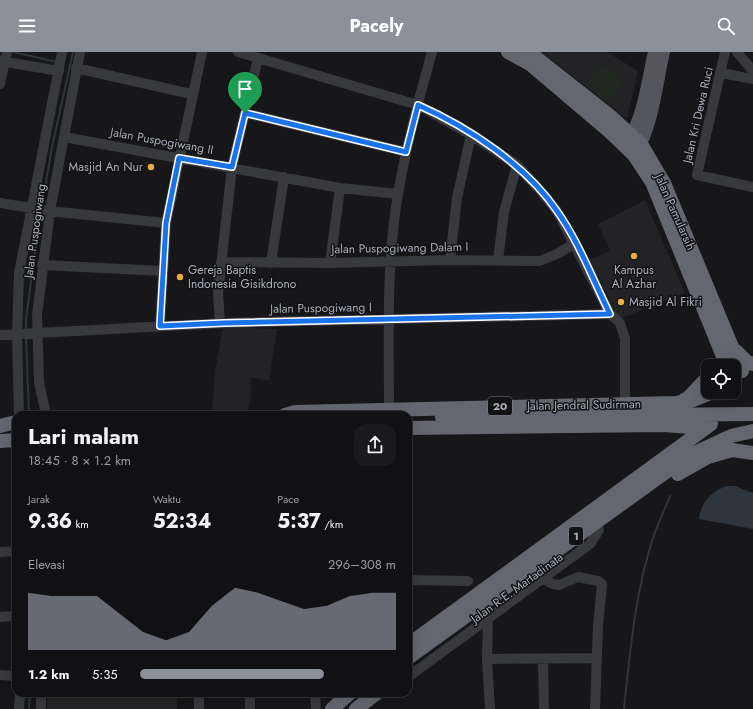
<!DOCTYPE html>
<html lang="id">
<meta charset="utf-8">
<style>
body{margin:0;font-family:Jost,sans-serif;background:#1a1a1c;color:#f1f3f6;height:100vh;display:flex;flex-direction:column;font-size:15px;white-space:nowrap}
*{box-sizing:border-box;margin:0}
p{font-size:13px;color:#9c9da0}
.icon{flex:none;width:22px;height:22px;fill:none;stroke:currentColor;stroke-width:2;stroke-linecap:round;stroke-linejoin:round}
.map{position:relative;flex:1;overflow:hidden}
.panel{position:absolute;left:12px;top:359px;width:400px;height:286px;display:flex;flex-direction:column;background:#111113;border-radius:12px;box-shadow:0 4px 16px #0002,0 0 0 1px #303133}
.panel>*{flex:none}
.buttons{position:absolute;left:701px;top:307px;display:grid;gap:8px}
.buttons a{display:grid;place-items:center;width:40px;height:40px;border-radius:8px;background:#111113;box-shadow:0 4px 16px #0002,0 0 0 1px #303133;font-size:20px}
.pin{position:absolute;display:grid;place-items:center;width:34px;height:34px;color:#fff;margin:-41px -17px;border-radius:50% 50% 50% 0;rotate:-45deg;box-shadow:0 0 4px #0007}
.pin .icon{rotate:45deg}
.round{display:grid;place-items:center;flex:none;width:42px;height:42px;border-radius:12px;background:#1a1a1c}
.overview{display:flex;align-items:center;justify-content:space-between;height:68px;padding:0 16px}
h1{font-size:22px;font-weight:700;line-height:30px}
.stats{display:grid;grid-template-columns:repeat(3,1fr);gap:6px;height:68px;padding:4px 16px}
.stats div{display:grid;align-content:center}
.stats b{font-size:20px;font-weight:700}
.stats small{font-size:11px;font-weight:400}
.stats p{font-size:11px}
.chart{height:112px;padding:8px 16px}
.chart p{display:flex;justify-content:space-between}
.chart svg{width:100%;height:72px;margin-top:4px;fill:#8c9099;opacity:.7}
ul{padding:0 16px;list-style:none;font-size:13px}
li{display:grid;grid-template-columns:64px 48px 1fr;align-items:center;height:30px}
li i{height:10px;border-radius:5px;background:#8c9099}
header{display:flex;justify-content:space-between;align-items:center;height:52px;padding:0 16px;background:#8c9099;color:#fff;font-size:18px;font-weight:700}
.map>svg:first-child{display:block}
.built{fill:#232325}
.green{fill:#212822}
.water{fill:#2e353c}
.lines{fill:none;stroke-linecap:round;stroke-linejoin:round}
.stream{stroke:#2e353c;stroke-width:2}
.minor{stroke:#38393d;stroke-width:10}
.major{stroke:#54565c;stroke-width:12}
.highway{stroke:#64676e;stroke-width:14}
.route-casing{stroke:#fff;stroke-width:8}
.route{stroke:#1a73e8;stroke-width:5}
.poi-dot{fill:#e6ae41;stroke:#121214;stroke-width:1.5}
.labels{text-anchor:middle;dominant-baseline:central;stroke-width:3;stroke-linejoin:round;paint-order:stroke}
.shield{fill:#121214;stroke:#7c7f87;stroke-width:1}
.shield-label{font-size:11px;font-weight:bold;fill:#aaaeb8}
.street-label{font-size:12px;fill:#aaaeb8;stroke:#121214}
.poi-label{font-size:12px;fill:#aaaeb8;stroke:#121214;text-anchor:start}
</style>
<header><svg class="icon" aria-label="menu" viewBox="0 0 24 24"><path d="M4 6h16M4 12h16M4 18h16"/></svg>Pacely<svg class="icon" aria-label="search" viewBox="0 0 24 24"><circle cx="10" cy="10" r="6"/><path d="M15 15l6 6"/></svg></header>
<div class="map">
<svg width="753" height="657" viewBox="0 0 753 657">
<rect width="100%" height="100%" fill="#171719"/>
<path class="built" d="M542,0H607L638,19L627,67Z
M645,148L685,241L619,267L589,208L610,199L598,172Z
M223,275L277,277L269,329L251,325L250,333L252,334L248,358L212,359L215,320Z
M47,641H177V657H47Z"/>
<path class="green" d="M601,12L624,28L608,49L586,33Z"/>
<path class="water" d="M726,434H735L753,441V477L699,467C701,450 710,441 726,434Z"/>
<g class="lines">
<path class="stream" d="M13,0L57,10
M42,154L52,95L73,0
M26,278V268L40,160
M26,285L29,363
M29,657L30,641
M624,657C630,600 635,541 653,486C658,472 664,458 670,444"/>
<path class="minor" d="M238,0L418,53L471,83L517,113L540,138L557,159L610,262L620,271L625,287V358
M725,0L697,123L753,135
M737,0L753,19
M0,9L59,19
M76,16L191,42
M721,21L753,27
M0,32L7,0
M245,61L406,100
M64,85L340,136L398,142
M0,151L49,159L166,171
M450,208L457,146L471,83
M498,208L504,160L517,113
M221,210L330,211L450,208L540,209L557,202L575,191
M271,211L284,125
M330,211L340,136
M42,213L162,219
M220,271L218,241L232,115L258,6
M160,274L166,171L202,0
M0,283L224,271L610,262
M389,357C389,285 386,212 398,142C406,94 419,47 432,0
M19,363L17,283L19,221L62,0
M46,363L39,330L37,263L50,159L80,0
M0,500L16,499
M543,527L553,532L559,533L578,525L598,529L602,532L598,574L595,657
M408,528L468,529
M0,565L16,564
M488,568L487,607L490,657
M487,607L597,606
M543,607L544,657
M0,623L16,624
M408,625L590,492L599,478
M199,641V657
M250,641V657
M315,641L316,657
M19,657L20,641
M41,657V641"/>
<path class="major" d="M626,91C644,66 647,29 654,0
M637,99C653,73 657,30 664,0"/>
<path class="highway" d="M508,0L530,12L610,80L634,103L652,130L727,314
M529,0L609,63L641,92L664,131L742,319
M736,299L747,310L753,312
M684,348L688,346L708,325
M285,363L295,360L676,351L693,348L713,340
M442,365L753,362
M0,374L16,370
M408,376L663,373L691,375L708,369
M0,389L16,388
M725,394L732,398L753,401
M678,422L708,405L732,398
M408,593L711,372
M408,606L688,404L731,384L753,379
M332,657L350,641
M356,657L377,641"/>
</g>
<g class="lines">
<defs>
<path id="route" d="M418,53C468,75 526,113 557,159C579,190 593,228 610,262L224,271L160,274L166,171L179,106L232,115L245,61L406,100Z"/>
</defs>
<use href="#route" class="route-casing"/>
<use href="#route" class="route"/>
</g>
<g class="poi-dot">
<circle cx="151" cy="115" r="4"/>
<circle cx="634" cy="204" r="4"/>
<circle cx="180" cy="225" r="4"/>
<circle cx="621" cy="250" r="4"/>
</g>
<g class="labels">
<g class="shield">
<rect x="488" y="345" width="24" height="18" rx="3"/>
<rect x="569" y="475" width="14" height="18" rx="3"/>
</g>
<g class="shield-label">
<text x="500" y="354">20</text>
<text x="576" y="484">1</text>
</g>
<g class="street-label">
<text transform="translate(698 63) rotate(-77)">Jalan Kri Dewa Ruci</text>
<text transform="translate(162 89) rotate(10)">Jalan Puspogiwang II</text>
<text transform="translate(675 160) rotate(66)">Jalan Pamularsih</text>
<text transform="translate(35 179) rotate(-82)">Jalan Puspogiwang</text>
<text transform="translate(400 196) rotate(-1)">Jalan Puspogiwang Dalam I</text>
<text transform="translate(321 256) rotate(-1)">Jalan Puspogiwang I</text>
<text transform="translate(584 353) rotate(-1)">Jalan Jendral Sudirman</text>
<text transform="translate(517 536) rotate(-36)">Jalan R.E. Martadinata</text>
</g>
<g class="poi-label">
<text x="143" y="115" text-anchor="end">Masjid An Nur</text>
<text x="188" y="218">Gereja Baptis<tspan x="188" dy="14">Indonesia Gisikdrono</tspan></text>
<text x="634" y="218" text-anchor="middle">Kampus<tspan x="634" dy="14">Al Azhar</tspan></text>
<text x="629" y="250">Masjid Al Fikri</text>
</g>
</g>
</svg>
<div class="buttons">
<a><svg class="icon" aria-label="locate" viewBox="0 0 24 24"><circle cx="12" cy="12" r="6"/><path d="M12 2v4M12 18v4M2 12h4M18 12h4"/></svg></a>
</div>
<div class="pin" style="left:245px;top:61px;background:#1e9e55"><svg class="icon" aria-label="arrive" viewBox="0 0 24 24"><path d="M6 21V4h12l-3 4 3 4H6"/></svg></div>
<section class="panel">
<div class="overview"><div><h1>Lari malam</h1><p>18:45 · 8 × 1.2 km</p></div><a class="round"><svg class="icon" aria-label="share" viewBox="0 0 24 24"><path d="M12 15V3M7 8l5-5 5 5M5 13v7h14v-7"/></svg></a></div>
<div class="stats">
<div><p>Jarak</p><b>9.36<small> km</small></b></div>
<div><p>Waktu</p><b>52:34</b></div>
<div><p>Pace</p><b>5:37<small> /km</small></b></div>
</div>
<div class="chart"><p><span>Elevasi</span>296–308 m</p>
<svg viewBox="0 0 160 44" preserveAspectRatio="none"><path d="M0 44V9L10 11L20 11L30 11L40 22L50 33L60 38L70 33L80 17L90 6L100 9L110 14L120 19L130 17L140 11L150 9L160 9V44z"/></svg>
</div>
<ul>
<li><b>1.2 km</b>5:35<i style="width:72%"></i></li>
</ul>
</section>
</div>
